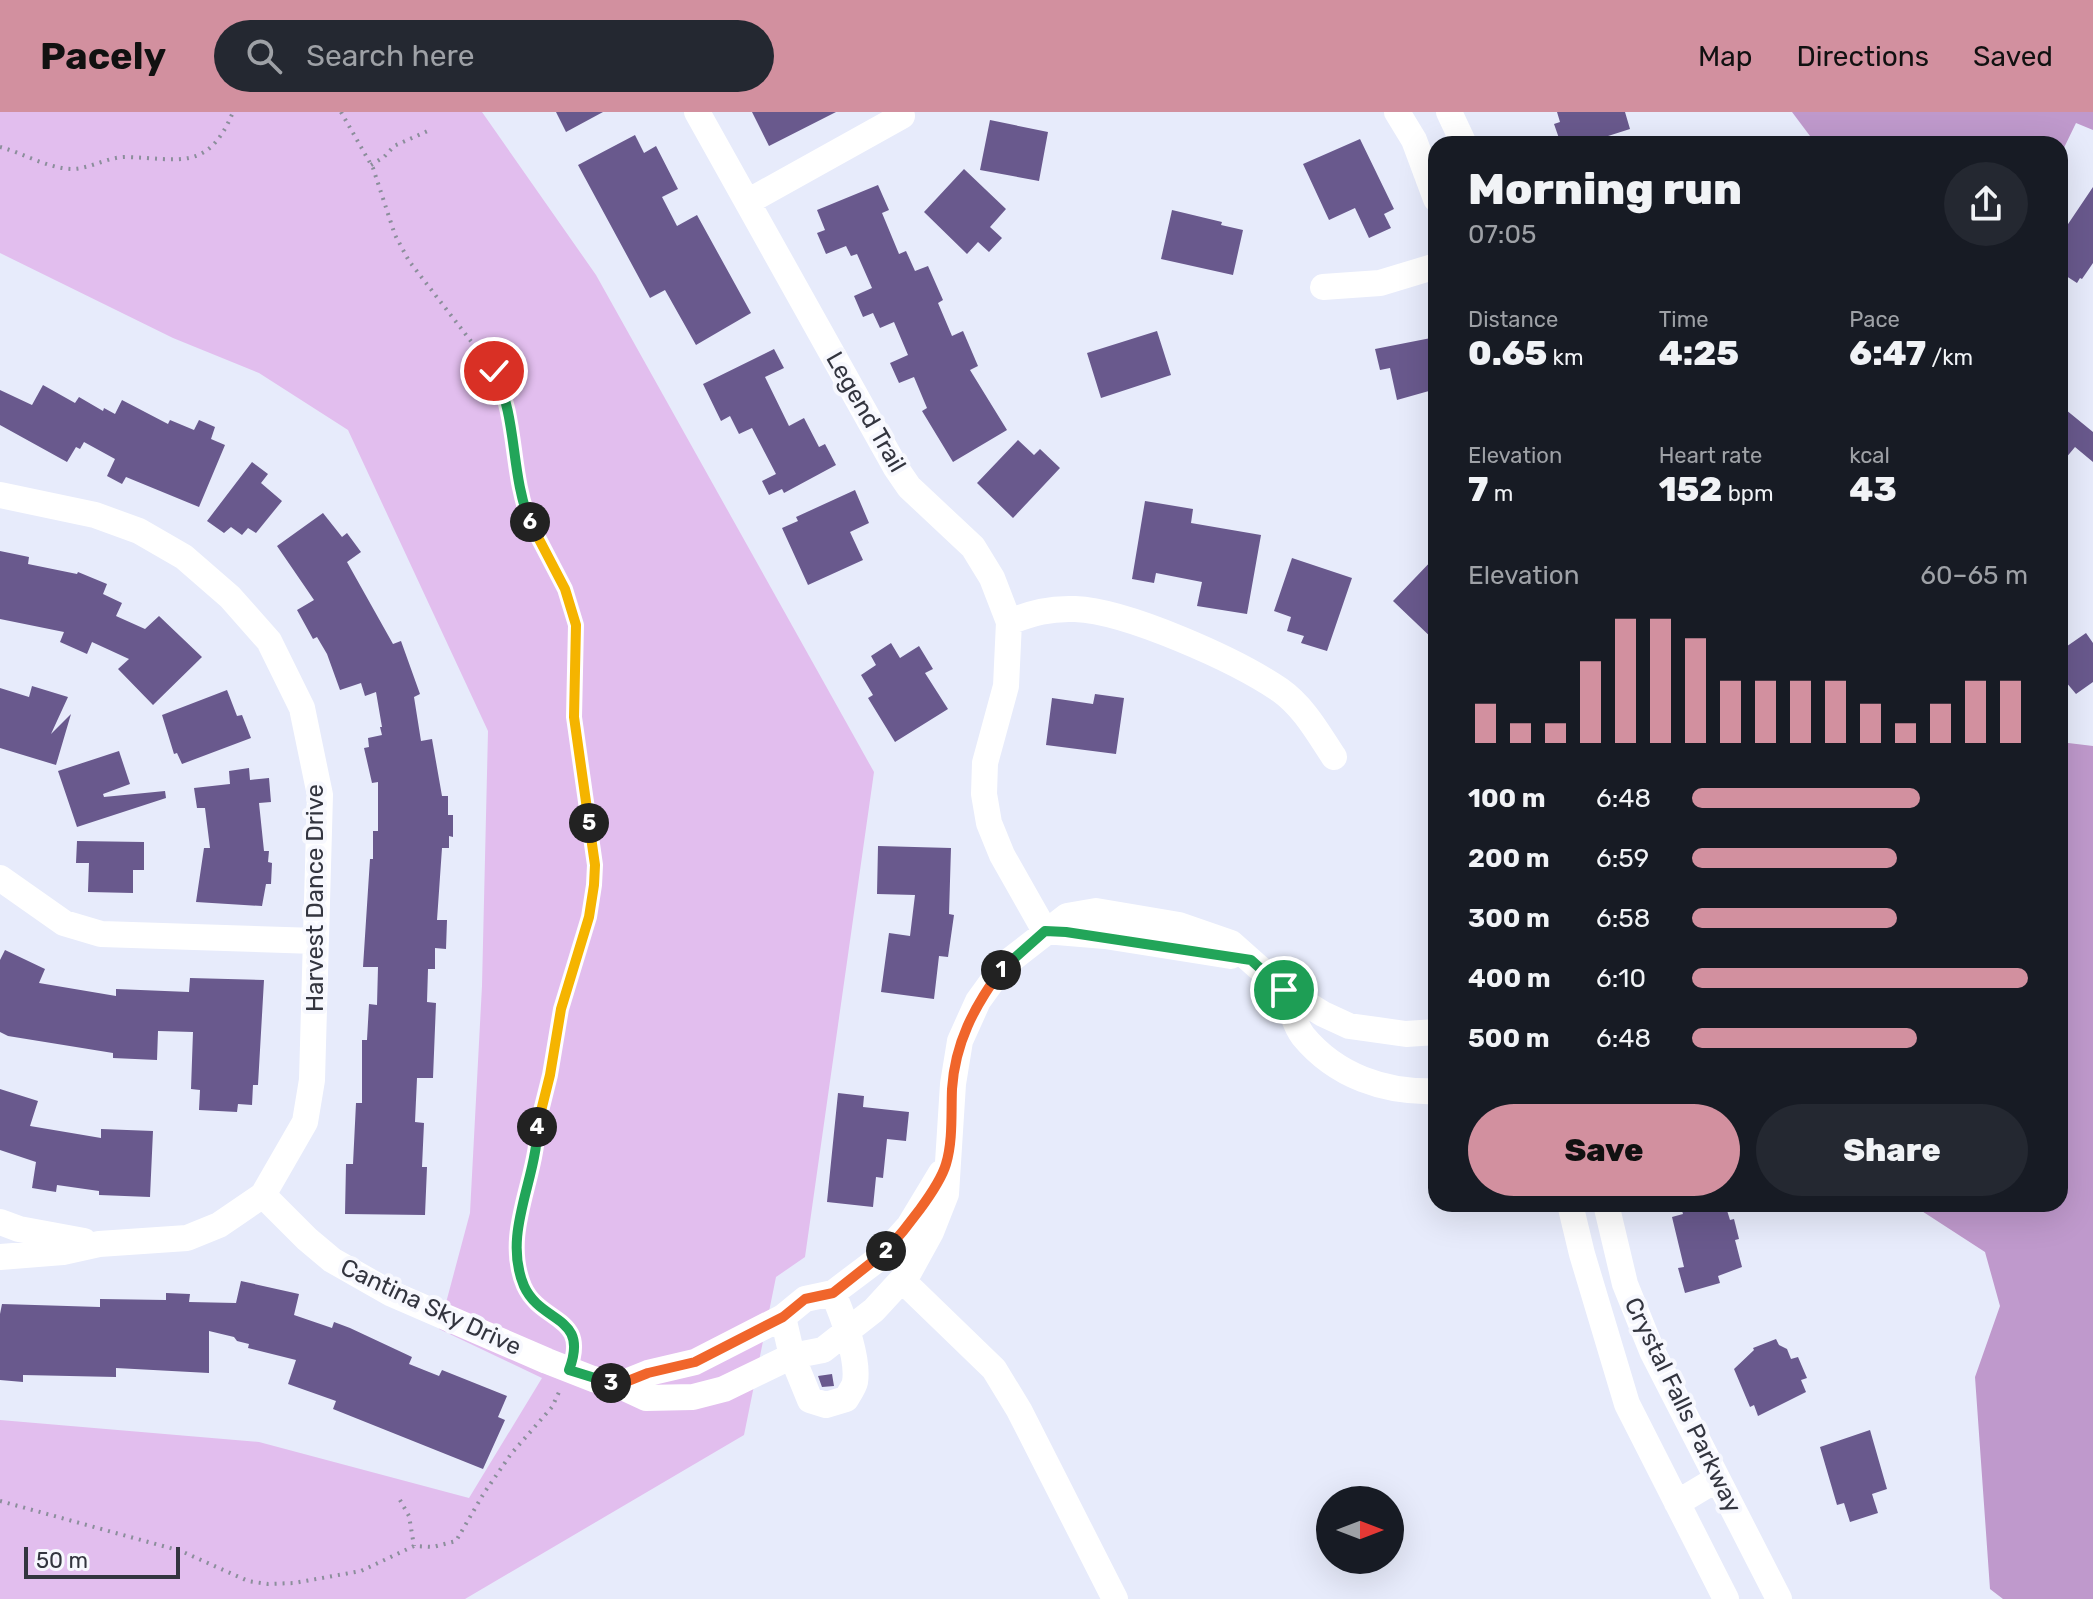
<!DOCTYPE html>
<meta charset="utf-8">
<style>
body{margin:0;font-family:Rubik,sans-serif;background:#242831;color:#f1f3f6;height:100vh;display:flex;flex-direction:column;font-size:30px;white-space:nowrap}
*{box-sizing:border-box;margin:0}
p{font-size:26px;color:#9ea1a6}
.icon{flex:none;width:44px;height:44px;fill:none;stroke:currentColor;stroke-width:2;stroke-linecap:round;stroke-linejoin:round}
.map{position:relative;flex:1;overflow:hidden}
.panel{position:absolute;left:1428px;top:24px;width:640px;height:1076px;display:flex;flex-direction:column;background:#171b24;border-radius:24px;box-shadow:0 8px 32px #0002}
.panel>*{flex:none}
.needle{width:52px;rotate:90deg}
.buttons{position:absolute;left:1316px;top:1374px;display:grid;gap:16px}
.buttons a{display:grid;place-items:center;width:88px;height:88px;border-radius:50%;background:#171b24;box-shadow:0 8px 32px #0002;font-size:40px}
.scale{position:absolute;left:24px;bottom:20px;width:156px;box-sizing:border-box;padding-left:8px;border:4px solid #33353f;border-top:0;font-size:22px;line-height:28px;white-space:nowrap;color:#33353f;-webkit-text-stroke:6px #f7f8fe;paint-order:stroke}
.pin{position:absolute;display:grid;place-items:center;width:68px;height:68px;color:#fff;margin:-34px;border:4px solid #fff;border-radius:50%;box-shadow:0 2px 8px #0007}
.km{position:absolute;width:40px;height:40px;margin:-20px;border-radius:50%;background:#222;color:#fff;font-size:22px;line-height:40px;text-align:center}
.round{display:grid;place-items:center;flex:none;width:84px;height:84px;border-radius:42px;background:#242831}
.head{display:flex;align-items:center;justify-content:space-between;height:136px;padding:0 40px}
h1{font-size:44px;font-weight:800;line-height:60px}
.stats{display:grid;grid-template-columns:repeat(3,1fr);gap:12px;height:136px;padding:8px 40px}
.stats div{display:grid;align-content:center}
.stats b{font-size:34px;font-weight:800}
.stats small{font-size:22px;font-weight:400}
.stats p{font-size:22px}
.chart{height:224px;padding:16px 40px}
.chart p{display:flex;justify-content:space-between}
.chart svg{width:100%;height:144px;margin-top:8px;stroke:#d2909f;stroke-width:6}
.primary-button{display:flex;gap:16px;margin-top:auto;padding:16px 40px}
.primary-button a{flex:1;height:92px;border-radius:48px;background:#d2909f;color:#111;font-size:32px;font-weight:800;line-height:92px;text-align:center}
.primary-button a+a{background:#242831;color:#f1f3f6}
ul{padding:0 40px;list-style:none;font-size:26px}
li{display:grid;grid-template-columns:128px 96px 1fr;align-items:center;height:60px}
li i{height:20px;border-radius:10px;background:#d2909f}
header{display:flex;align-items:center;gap:48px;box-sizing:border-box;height:112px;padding:0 40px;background:#d2909f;color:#111}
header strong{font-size:38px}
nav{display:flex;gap:44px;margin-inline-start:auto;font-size:28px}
.search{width:560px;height:72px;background:#242831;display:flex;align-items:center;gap:20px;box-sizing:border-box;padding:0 28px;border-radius:44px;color:#9ea1a6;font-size:30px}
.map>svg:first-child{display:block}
.green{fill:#e2beee}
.forest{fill:#bf99cc}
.building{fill:#69598d}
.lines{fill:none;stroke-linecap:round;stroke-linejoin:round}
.path{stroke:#8b8e9b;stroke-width:4;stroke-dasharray:2 6;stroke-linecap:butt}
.minor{stroke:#fff;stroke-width:26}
.split-1-casing{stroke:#fff;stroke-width:16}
.split-2-casing{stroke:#fff;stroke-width:16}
.split-3-casing{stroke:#fff;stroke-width:16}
.split-4-casing{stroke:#fff;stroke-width:16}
.split-5-casing{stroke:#fff;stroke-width:16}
.split-6-casing{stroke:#fff;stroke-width:16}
.split-7-casing{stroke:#fff;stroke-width:16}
.split-1{stroke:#22a559;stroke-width:10}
.split-2{stroke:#f0652b;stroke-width:10}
.split-3{stroke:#f0652b;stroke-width:10}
.split-4{stroke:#22a559;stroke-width:10}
.split-5{stroke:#f5b400;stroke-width:10}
.split-6{stroke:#f5b400;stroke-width:10}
.split-7{stroke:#22a559;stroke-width:10}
.labels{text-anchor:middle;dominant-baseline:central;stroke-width:8;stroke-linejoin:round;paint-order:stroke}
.street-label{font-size:24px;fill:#33353f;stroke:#f7f8fe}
</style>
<header>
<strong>Pacely</strong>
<div class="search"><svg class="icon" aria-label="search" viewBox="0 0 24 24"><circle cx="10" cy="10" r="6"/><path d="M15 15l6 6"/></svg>Search here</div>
<nav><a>Map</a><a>Directions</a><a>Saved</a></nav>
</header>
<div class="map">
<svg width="2093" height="1487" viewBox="0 0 2093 1487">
<rect width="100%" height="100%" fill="#e7ebfb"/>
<path class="green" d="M0,0H482L596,163L874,660L805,1145L776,1165L744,1323L465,1487H0V1308L259,1330L469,1386L542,1266L439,1217L470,1101L482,874L488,619L348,318L259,261L173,226L0,141Z"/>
<path class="forest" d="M1792,0H2093V18L2076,11L2060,44V32H1816Z
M2060,630L2093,634V1487H2003L1990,1477L1975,1265L2000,1194L1985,1140L1911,1092H2060Z"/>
<path class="building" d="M556,0H603L566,20Z
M752,0H836L769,34Z
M1557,0H1625L1630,17L1583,32H1561L1554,12L1560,10Z
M990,8L1048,20L1039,69L980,58Z
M635,23L644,41L656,34L678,77L662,85L677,114L697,103L751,201L696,233L665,178L650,186L578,53Z
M1360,27L1394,97L1384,102L1391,116L1369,126L1355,96L1329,108L1303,52Z
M964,57L1006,97L990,115L1002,126L989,140L978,130L967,142L924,100Z
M878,73L889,98L882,101L899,142L906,139L915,159L928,154L943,188L938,191L952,224L963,219L978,254L970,258L1007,318L953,350L922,299L927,296L914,265L899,271L890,251L908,243L894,210L880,216L873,201L863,205L854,184L872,176L857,142L851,144L846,134L826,142L817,121L825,118L817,98Z
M2093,75V151L2082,167L2080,166L2077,171L2060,160V124Z
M1172,98L1222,110L1221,113L1243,118L1233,163L1161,147Z
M1157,219L1171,263L1101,286L1087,241Z
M1436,225V277L1397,288L1390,256L1380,258L1375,237Z
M774,237L784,256L765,265L789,314L804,306L819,335L825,332L836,353L784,381L782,377L769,383L762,369L776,362L752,316L739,322L730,304L721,309L703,272Z
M43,273L75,291L79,285L103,299L104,296L115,302L122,288L168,312L170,308L194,318L199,308L215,315L211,327L225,333L199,395L126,365L122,372L107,364L115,347L84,330L80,337L76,335L67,350L0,313V278L32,293Z
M2060,293L2093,320V350L2075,335L2060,353Z
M1018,328L1034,343L1040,337L1060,356L1013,406L977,371Z
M252,350L268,362L261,371L282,389L256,421L248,416L242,423L231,415L224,421L207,409Z
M855,378L869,411L850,420L863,448L808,473L782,416L798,409L796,405Z
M1145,389L1193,397L1191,411L1261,423L1247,502L1197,494L1202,470L1156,461L1154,471L1132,467Z
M323,401L342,425L347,421L361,440L347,450L393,532L401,529L420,582L414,585L421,629L432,627L442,684H448V703H453V725L449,724V736H442L437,808H447L446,837L435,836V857H428L427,890L436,891L433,966H417L415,1010L424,1011L422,1055H427L425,1103L345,1102L346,1052H353L356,991H362V928H367L369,892L377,893L378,855H363L370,747H373V719H378V670L372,671L364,636L369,635L368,626L382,623L380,615H382L376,580L365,584L361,571L340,578L327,542L317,525L313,527L297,498L314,488L277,434Z
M0,439L29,445L28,452L77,462L78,460L107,472L103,482L122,491L116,504L145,517L159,504L202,545L153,593L118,557L129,547L92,530L87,542L60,530L64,520L0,507Z
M1436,444V530L1393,489Z
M1292,446L1352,466L1327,539L1301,531L1304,524L1287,519L1291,505L1274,499Z
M2086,521L2093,531V570L2076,582L2060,563V539Z
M891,531L900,546L919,534L933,557L925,561L948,597L895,630L868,586L873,583L861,563L876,553L871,544Z
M32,574L68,585L51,622L71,602L56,653L0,636V576L29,585Z
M227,578L237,604L242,603L251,626L182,652L177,641L174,642L162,603Z
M1095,582L1124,586L1116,642L1046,633L1052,586L1093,592Z
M119,639L130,672L103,682L104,685L165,679L166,686L77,715L58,659Z
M249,656L250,668L269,666L271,690L259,691L264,739H269L268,750L272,751L271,772H266L262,794L196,790L204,736H210L205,696H197L194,676L230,672L229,659Z
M77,729L144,730V758H133V781L88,780L89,751H76Z
M878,734L951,736L949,802L954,803L948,845L939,844L934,887L881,880L889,821L910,824L915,783L877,782Z
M5,838L45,857L39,871L116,884V877L189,880L190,866L264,868L258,973H253L252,993L238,992L237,1000L199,998L200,978L191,977L193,920L158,919L157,948L113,946V941L8,924L0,920V848Z
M0,977L38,989L30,1014L101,1026V1017L153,1019L150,1085L99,1083V1079L57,1073L56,1080L32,1076L36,1050L0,1038Z
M838,981L864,984L863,995L909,1000L906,1029L887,1027L883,1066L876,1065L873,1095L827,1090Z
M1680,1092H1725L1730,1108L1734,1107L1739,1127L1735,1128L1742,1155L1718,1164L1720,1171L1685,1181L1678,1156L1684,1155L1672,1105L1683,1102Z
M241,1169L299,1182L294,1203L332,1216L334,1210L350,1216L412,1245L409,1252L439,1264L442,1258L507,1284L498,1305L505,1308L483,1357L333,1297L336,1289L288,1272L296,1248L248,1236L249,1232L237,1229L234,1225L209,1219V1261L116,1256V1265L23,1263V1270L0,1268V1202L2,1192L100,1195V1187L166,1188V1181L190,1182L189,1190L236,1191Z
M1776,1227L1779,1233L1787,1237L1791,1247L1798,1245L1807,1266L1801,1268L1806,1280L1758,1304L1754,1293L1750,1295L1734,1257L1754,1238L1753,1236Z
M832,1262L834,1274L822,1275L818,1264Z
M1870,1318L1887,1377L1872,1382L1878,1401L1850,1410L1844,1391L1837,1393L1820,1335Z"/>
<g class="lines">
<path class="path" d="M341,0L373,56L395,123L409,149L494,259L501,273L521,388L565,477L576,513L574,605L595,753C593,803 575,847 562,895C556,917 555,940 551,962C547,980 540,997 537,1015C536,1023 537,1031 535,1039C530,1070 518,1098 518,1129C518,1149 519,1172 533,1187C548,1204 573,1212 576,1236
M0,35C23,41 47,56 71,57C90,57 107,45 126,45C178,46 208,61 233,0
M371,53L384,45L394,34L430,18
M400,1388L409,1404L414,1434
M0,1389L181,1439L248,1469L268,1472L294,1471L361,1459L414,1434L433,1435L456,1429L484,1381L511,1342L552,1295L560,1278"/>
<path class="minor" d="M697,0L896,356L909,375L973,435L992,466L1009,510L1006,574L985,651L984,682L989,711L1002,743L1045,819
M1397,0L1414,28L1436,87
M1449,0L1464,32
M749,89L902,4
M1323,175L1380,171L1436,154
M0,383L95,403L139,419L184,445L230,485L269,529L302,596L320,683L312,968L305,1010L263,1083L219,1113L187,1126L99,1132L63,1140L0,1145
M1009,510C1032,501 1050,496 1075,497C1127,499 1236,548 1280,578C1304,595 1318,621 1334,645
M0,766L64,811L101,822L316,829
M1045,819L1105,824L1231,844
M1284,878C1289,892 1294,912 1303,924C1336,964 1385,981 1436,979
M263,1083L307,1127L332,1148L390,1181L547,1249L593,1267L618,1273L646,1286L693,1285L724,1277L792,1244L823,1238L874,1198L909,1160L931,1120L946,1082L953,972L960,929L978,889L1004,853L1067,804L1096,799L1179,813L1231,831L1284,878L1323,902L1349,914L1406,922L1436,920
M1570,1092L1582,1142L1627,1292L1726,1487
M1606,1092L1625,1172L1652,1239L1779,1487
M0,1110L19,1117L84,1129
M902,1168L994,1257L1019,1298L1115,1487
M783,1205L792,1244L810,1288L826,1293L846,1287C849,1282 854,1275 855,1270C859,1246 842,1202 833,1181
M618,1273L648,1261L695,1250L783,1205L805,1187L833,1181L882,1144L909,1114L941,1061
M1677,1391L1717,1367"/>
</g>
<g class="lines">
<defs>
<path id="split-1" d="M1001,858L1045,819L1066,820L1251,848L1284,878"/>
<path id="split-2" d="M886,1139C904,1119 939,1076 946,1052C953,1029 951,1001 952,977C955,931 974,895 1001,858"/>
<path id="split-3" d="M611,1271L618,1273L648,1261L695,1250L783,1205L805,1187L833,1181L886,1139"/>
<path id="split-4" d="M537,1015C536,1023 537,1031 535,1040C528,1083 505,1129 524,1174C541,1212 590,1203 569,1258L611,1271"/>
<path id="split-5" d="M537,1015L550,963L561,897L589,805L594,773L595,753L589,711"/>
<path id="split-6" d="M530,410L565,477L576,513L574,605L589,711"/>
<path id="split-7" d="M494,259C518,306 510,361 530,410"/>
</defs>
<use href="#split-1" class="split-1-casing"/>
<use href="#split-2" class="split-2-casing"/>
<use href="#split-3" class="split-3-casing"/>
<use href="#split-4" class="split-4-casing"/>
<use href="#split-5" class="split-5-casing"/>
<use href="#split-6" class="split-6-casing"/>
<use href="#split-7" class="split-7-casing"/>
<use href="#split-1" class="split-1"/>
<use href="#split-2" class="split-2"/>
<use href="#split-3" class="split-3"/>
<use href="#split-4" class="split-4"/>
<use href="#split-5" class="split-5"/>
<use href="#split-6" class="split-6"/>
<use href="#split-7" class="split-7"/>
</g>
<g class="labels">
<g class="street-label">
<text transform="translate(866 300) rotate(60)">Legend Trail</text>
<text transform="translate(315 786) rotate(-90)">Harvest Dance Drive</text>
<text transform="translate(431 1195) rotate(25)">Cantina Sky Drive</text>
<text transform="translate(1683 1293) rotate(64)">Crystal Falls Parkway</text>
</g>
</g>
</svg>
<div class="buttons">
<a><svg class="needle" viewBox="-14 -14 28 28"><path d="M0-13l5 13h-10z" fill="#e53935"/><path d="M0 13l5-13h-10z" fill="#9ea1a6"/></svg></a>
</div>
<div class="scale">50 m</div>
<div class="pin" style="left:1284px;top:878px;background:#1e9e55"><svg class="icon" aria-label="arrive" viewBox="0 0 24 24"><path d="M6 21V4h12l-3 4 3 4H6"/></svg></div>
<div class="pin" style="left:494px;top:259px;background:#d93025"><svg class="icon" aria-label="check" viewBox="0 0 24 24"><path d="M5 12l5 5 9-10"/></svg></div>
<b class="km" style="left:1001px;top:858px">1</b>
<b class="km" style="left:886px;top:1139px">2</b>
<b class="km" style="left:611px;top:1271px">3</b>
<b class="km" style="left:537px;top:1015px">4</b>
<b class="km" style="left:589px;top:711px">5</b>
<b class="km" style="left:530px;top:410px">6</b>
<section class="panel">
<div class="head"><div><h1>Morning run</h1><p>07:05</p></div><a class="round"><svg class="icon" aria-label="share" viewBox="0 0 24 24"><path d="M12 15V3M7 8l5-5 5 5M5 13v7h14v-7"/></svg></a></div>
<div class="stats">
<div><p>Distance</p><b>0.65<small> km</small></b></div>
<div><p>Time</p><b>4:25</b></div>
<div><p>Pace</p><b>6:47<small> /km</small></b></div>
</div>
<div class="stats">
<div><p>Elevation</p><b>7<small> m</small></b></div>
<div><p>Heart rate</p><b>152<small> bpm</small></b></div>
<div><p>kcal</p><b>43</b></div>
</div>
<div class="chart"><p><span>Elevation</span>60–65 m</p>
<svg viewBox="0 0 160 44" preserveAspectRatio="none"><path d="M5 44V32M15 44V38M25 44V38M35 44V19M45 44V6M55 44V6M65 44V12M75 44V25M85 44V25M95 44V25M105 44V25M115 44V32M125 44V38M135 44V32M145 44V25M155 44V25"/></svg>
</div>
<ul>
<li><b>100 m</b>6:48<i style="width:68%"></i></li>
<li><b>200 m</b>6:59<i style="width:61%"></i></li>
<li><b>300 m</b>6:58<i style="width:61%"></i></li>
<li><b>400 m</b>6:10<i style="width:100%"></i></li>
<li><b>500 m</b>6:48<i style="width:67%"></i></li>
</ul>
<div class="primary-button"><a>Save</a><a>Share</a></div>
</section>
</div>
